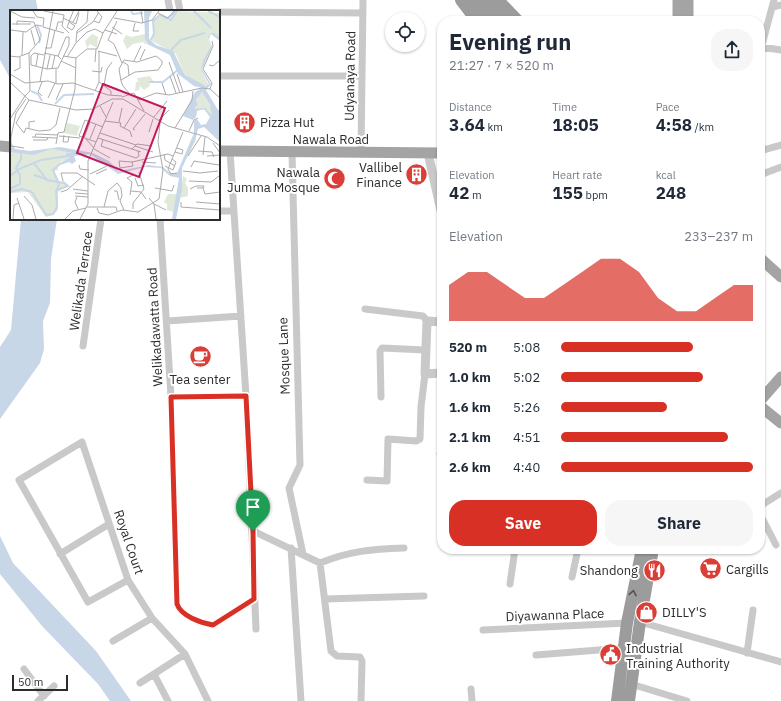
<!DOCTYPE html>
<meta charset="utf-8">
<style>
body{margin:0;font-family:"IBM Plex Sans",sans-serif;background:#f6f6f7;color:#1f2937;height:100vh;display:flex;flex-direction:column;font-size:15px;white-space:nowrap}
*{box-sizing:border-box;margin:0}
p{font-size:13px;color:#747a83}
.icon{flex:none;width:22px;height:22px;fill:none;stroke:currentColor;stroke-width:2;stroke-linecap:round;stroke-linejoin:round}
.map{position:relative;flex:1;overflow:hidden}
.drawer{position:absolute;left:437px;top:16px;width:328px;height:538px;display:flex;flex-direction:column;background:#fff;border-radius:16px;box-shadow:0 1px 3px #0004}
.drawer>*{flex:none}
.fabs{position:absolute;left:385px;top:12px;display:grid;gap:8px}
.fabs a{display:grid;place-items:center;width:40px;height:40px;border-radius:50%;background:#fff;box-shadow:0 1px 3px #0004;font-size:20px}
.scale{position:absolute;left:12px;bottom:10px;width:56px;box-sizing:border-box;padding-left:4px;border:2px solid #2c2c2c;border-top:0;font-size:11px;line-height:14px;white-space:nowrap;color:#2c2c2c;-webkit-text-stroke:3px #fff;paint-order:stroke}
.pin{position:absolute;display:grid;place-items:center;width:34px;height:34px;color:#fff;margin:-41px -17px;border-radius:50% 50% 50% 0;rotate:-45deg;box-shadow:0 0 4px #0007}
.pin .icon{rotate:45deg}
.round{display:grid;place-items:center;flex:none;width:42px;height:42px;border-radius:16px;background:#f6f6f7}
.head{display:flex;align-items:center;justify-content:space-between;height:68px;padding:0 12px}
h1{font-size:22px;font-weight:700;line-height:30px}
.stats{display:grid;grid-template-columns:repeat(3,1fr);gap:6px;height:68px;padding:4px 12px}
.stats div{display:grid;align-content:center}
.stats b{font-size:17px;font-weight:700}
.stats small{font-size:11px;font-weight:400}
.stats p{font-size:11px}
.chart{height:112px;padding:8px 12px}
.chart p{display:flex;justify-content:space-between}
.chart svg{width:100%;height:72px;margin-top:4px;fill:#d93025;opacity:.7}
.cta{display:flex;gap:8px;margin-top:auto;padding:8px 12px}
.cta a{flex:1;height:46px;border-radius:16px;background:#d93025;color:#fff;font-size:16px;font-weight:700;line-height:46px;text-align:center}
.cta a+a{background:#f6f6f7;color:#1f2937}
ul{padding:0 12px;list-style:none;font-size:13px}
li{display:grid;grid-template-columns:64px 48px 1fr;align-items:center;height:30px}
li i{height:10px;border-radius:5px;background:#d93025}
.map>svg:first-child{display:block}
.water{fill:#c7d7e8}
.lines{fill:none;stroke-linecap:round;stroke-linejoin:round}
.minor{stroke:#c9c9c9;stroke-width:7}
.tertiary{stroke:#c9c9c9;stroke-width:9}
.primary{stroke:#a4a4a4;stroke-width:11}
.trunk{stroke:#9c9c9c;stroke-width:12}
.oneway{stroke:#535353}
.route-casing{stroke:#fff;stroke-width:8}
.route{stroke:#d93025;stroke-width:5}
.labels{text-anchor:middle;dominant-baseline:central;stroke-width:4;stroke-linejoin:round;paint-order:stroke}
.street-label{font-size:13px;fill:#2c2c2c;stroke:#fff}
.poi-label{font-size:13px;fill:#2c2c2c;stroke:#fff;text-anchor:start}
.inset-river{fill:none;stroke:#c7d7e8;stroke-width:2}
.inset-road{fill:none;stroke:#ababab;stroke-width:1}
.view{fill:#c2185b;fill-opacity:0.15;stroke:#c2185b;stroke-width:2}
.inset-edge{fill:none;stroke:#2c2c2c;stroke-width:2}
</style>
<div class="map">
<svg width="781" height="701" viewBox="0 0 781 701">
<rect width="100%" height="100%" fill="#fff"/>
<path class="water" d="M0,0H36L38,11H11V80L0,60Z
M21,219H57L51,259L50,303L43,321L44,349L40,363L0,419V347L11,330Z
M0,536L13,563L96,651L131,701H110L98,684L42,626L0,574Z"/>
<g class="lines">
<path class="minor" d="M168,0L170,11
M178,0L180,11
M773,7L781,5
M219,12L363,13
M761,47L781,50
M760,52L774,0
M219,76H362
M230,151L246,396L256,629
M760,151L781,145
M292,153L300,465L289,488L303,554
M361,153L363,0
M760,175L781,167
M219,211H233
M160,219L171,397L177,604C181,616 201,623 213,625L254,599
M365,309L423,316L427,321
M167,321L241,316
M83,346L101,219
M171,397L246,396
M381,397L380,351L382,348L425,350
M442,443L440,454L442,459
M367,480L387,481L388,439L416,441L420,439L421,407L425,374
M760,506L781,493
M760,514L776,545
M253,531L320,563L331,651L337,656L360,657L362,661L361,701
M291,548L301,701
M60,554L109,524
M320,563C349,551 373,549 404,548
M572,577L578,549
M128,580L88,602L19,480L82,442L128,580L152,618L185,654L208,701
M510,584L515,549
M325,599L424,596
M640,622L781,662
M483,630L627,623
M113,641L152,618
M747,653L753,610
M536,655L624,648
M24,669L44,696
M154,674L168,701
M140,683L185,654
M631,684L687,701
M471,689L472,701
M38,701L54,686"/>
<path class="tertiary" d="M428,153L442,215
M442,322L427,321L425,374L442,373"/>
<path class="primary" d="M678,0V21
M688,0V21
M0,146L11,147
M219,151L442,153
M760,258L781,277
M760,401L781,377
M760,406L781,423"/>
<path class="trunk" d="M461,0L477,21
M473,0L489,21
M486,0L504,21
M498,0L518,21
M617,701L627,623L642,549
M629,701L640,622L653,549"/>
</g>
<defs><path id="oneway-chevron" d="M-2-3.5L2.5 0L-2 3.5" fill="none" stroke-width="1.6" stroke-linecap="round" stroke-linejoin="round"/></defs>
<use class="oneway" href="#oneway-chevron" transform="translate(633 593) rotate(-79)"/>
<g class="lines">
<defs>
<path id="route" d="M246,396L253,531L254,599L213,625C201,623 181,616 177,604L171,397Z"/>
</defs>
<use href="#route" class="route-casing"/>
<use href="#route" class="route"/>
</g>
<defs>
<symbol id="building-disc" viewBox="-11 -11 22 22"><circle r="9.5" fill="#da3e37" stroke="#fff"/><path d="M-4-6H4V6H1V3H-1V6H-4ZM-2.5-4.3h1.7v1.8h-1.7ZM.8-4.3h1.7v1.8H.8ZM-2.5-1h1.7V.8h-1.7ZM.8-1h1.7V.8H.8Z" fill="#fff"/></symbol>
<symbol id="mosque-disc" viewBox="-11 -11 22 22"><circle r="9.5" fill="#da3e37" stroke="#fff"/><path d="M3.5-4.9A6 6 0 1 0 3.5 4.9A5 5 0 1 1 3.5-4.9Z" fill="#fff"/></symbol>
<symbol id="cafe-disc" viewBox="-11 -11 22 22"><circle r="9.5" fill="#da3e37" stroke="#fff"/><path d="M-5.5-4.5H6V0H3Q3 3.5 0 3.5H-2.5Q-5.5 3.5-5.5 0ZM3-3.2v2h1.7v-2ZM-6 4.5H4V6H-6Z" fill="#fff"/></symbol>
<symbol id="supermarket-disc" viewBox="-11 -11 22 22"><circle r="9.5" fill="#da3e37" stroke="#fff"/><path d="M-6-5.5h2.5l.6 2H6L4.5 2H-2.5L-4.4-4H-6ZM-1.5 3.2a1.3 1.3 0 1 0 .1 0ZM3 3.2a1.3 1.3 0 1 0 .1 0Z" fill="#fff"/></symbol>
<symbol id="restaurant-disc" viewBox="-11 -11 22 22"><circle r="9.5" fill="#da3e37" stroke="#fff"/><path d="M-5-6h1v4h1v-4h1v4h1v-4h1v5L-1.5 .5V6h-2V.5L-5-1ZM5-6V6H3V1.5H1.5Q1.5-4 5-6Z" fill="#fff"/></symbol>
<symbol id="shop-disc" viewBox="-11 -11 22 22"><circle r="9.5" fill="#da3e37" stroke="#fff"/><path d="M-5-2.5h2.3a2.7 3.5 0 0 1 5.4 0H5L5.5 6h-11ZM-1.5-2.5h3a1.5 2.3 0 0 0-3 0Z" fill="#fff"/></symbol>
<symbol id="civic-disc" viewBox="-11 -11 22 22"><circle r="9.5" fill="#da3e37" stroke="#fff"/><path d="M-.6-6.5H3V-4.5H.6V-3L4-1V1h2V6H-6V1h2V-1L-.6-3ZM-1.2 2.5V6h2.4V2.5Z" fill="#fff"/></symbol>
</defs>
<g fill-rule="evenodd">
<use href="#building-disc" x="232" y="110" width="25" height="25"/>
<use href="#building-disc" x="404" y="162" width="25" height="25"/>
<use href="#mosque-disc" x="322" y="166" width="25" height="25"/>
<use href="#cafe-disc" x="188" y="344" width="25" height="25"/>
<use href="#supermarket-disc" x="698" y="556" width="25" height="25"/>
<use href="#restaurant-disc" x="642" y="558" width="25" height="25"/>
<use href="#shop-disc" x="634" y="600" width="25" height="25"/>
<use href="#civic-disc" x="598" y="642" width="25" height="25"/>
</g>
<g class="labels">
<g class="street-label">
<text transform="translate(350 76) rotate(-89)">Udyanaya Road</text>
<text x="331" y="139">Nawala Road</text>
<text transform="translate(81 281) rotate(-82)">Welikada Terrace</text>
<text transform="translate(155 327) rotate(-93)">Welikadawatta Road</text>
<text transform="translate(284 356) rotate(-92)">Mosque Lane</text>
<text transform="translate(129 542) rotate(71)">Royal Court</text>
<text transform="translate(555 615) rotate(-2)">Diyawanna Place</text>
</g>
<g class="poi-label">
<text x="260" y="122">Pizza Hut</text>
<text x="402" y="167" text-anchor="end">Vallibel<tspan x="402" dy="15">Finance</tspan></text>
<text x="320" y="172" text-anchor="end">Nawala<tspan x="320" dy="15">Jumma Mosque</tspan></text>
<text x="200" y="379" text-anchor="middle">Tea senter</text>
<text x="726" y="569">Cargills</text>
<text x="638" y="570" text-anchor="end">Shandong</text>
<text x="662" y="612">DILLY'S</text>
<text x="626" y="648">Industrial<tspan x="626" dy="15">Training Authority</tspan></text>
</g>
</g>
<g transform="translate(10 10)">
<rect width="210" height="210" fill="#fff"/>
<path d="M166,1L210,3V28L201,23L198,29L201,36L191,60L199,76L190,74L175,65L166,44L142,31L144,11L151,6L159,10ZM82,24L88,27L87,38L80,34L77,38L75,31ZM135,24L136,35L133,32L123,34L117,39L113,31L116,25L121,27ZM140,66L144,72H139L140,76L134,80L130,76L129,80L125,81L126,72H128L127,68ZM192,82L202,99V105L197,100L184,99L188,94L186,90ZM57,113L70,116L67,126L54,123ZM42,139L62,143L60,149L52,151L48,154V160L44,161L50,172L54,171L59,176L48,182V200L43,205L36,207L18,182L0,183V142L28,143ZM173,166L177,169L175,173L178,178V186L170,188ZM158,184H167L163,202L157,200V194L154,192Z" fill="#e0e9da"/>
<path d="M134,1H142L139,8V29L146,35L163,41L175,65L196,76L199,74L191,60L193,51L201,36L198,28L201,23H204L210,28V31L201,24L199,29L202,37L192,59L201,74L196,80L208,100L210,99V132L194,117L188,119L185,131L172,158V180L166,209H162L169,168L160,166L151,158L135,157L108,164L80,144L64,146L66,151L62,154L59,152L50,155L48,154L61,147H57L56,143H62L42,139L23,145L0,142V131L5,139L20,141L50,137L83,143L99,151L109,161L139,155L153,157L160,163H167L184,123V111L187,109L191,115L196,114L200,107L194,99L187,101L186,107L183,110L173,106L185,82L192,78L184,76L168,64L160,45L137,34L135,29ZM192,82L200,95L202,105L195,98L184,99L188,94L186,90Z" fill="#c7d7e8" fill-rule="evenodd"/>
<path class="inset-river" d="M121,1L123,4L133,3M184,1L201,18M198,1L210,7M157,9L166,1M27,15L31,25L29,33M140,31L144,24L143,11L150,5L161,10L167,1M161,40L171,30L195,23M139,72H153L169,59M21,81L28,84L32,91M45,94L54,85L84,84M24,153L37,170L54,173L58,176L47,180M24,165L36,169M0,166L9,159L31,150L58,146M0,179L10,174V165L6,158L11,149V142M0,182L12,179L22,182L36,205L43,204L47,197L46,181L49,175L43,160L50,154"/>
<path class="inset-road" d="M0,1L12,7L25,8M23,1L27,7L34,8L33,17L54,23M34,1L54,5L52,16L59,23M131,1L133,13M148,3L158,8L164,1M53,8L66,14L69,3M104,8L132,13L142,10L149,1M84,11L89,13L92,7L87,1M107,11L98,30L104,34L112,53M59,12L65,16L62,20L57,17L59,12L60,9L63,2V1M63,12L69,1M125,13L123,21H129M2,14H21M102,17L112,24M1,20L16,22L26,15L32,16M21,20L25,35M46,20L48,12H52M95,20L107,24M67,23L83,12L89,2M66,32L67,21L77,12L78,1M0,33V1M35,38H41L45,20M88,41L107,46M34,43L48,46L51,49M12,45L13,22M34,45L24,43L21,46V55L37,59L48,58L59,35V27H56L48,46M0,46L8,47L19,43L30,30L24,12L7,11V15M53,46L66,48M57,47L66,33L77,22L85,19L93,23M130,50L135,39M51,51L66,58M124,51L131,36M85,52L86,39M113,52L118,55L119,66M159,52L170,83M199,55L203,56L210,50M26,56L28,44M37,59L40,45M42,59L45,45M46,59V74M4,61L10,58V47M82,61L91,62L92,57M0,64L15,73L38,71L48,74L63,73L98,85L112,86M167,64L173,82M160,66L166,83M111,70L125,62L148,60L152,54V51L146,46L127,52L114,50L109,59L111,71L113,76L119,83M0,72L19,90L66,100L83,99L102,89H113L158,116L197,127L210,136M30,72L43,1M32,72L28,82L32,86M89,72L101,81V85M152,73L156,85M94,75L97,59L102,52M200,79L202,73L193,59L203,36L202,31M85,81L89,72V41M15,86L20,81L19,43M112,87L124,83L134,101M38,88L45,73M19,90L6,113L14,123L16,118L29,121L40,120L46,115L50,98M46,90L53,74M128,90L146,83L159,85L192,78L200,79L210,88M90,96L96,107M144,107L157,91M0,109L15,86M149,110L159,100M95,111L111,113L110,116L114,118L126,99M109,112L112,98M114,118L120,121L122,127M165,118L182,90L183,81M19,119V112L25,111M125,120L123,119L135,104M179,121L184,110L188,108M139,122L143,109M90,123L126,135M54,125L53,132H58L59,126M49,126L70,128M22,127L47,128M25,127L26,124L48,125M74,128L80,112M88,128L131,142M76,129L84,138M80,129L86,114M23,130H37L38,127M93,130L91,136L126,148L129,146L128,141M86,132L69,126L75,110L93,117M203,133L210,143M46,134L48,123L54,122L65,79L66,48L77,39H87L93,23L107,1M125,136L143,142M14,138L1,136V127L6,103L16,89M84,139L100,148M122,139L127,134L142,136M188,141L202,142L204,147M165,142L172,144L173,140L167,138M154,144L155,150L165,156M193,145L195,127M178,146L191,126M197,146L210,145M210,148V168M122,152L123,156L110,158L109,151L122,152L158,144L163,146M132,152L146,153M69,155L70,159L79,160M155,156L163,160L166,152L162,149M181,157L184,151L209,155M173,161L190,163L208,161M167,163L161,164L158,159L173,122M80,164L97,156M86,164L97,159M125,168L128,176L134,175M53,171L51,163H67L85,175M179,171L201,172L209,166M145,178L162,181L164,175M187,178H193L195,184L210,182M63,179L78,181M180,179L186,176H194L193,178M104,181H107L109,190M121,181L131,182L136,189M51,182L57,180L73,166M65,183L78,184M120,185L122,172L117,168L123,165M14,186L22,195L26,209M65,186L78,187M67,187L65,192L68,199M7,188L14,209M139,188L144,194L146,209M171,192V197L210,200M186,192L210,194M144,194L156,200M77,197H106L107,201M94,197L98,181L107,173L111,178L112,186L110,191L114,200M87,198L89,203L98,205L112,200L128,202L149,189L153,160L148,132L150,113M123,199V193L134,179L129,162M3,209L4,195L9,193M55,209L63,201L76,198M70,209L78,194V151L103,92"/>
<path class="view" d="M93,74L155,98L129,167L67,143Z"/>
<rect width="210" height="210" class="inset-edge"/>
</g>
</svg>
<div class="fabs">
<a><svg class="icon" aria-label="locate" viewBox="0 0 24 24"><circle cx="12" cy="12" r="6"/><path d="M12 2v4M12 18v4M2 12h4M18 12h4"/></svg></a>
</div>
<div class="scale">50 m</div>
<div class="pin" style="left:253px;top:531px;background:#1e9e55"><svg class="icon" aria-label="arrive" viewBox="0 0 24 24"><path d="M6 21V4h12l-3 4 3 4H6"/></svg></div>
<section class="drawer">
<div class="head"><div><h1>Evening run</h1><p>21:27 · 7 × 520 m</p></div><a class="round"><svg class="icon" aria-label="share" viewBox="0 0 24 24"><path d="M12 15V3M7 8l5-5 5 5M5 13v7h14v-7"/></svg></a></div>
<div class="stats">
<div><p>Distance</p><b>3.64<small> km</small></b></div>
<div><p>Time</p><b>18:05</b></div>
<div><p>Pace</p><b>4:58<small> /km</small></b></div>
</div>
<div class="stats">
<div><p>Elevation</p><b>42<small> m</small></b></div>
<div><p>Heart rate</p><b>155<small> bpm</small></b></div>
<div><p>kcal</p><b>248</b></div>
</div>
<div class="chart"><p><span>Elevation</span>233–237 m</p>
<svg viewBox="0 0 160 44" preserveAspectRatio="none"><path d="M0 44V22L10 14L20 14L30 22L40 30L50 30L60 22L70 14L80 6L90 6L100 14L110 30L120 38L130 38L140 30L150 22L160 22V44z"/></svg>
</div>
<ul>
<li><b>520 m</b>5:08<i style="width:69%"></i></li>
<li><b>1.0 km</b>5:02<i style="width:74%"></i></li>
<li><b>1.6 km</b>5:26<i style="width:55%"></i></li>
<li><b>2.1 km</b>4:51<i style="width:87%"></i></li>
<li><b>2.6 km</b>4:40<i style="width:100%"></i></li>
</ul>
<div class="cta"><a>Save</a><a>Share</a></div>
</section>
</div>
